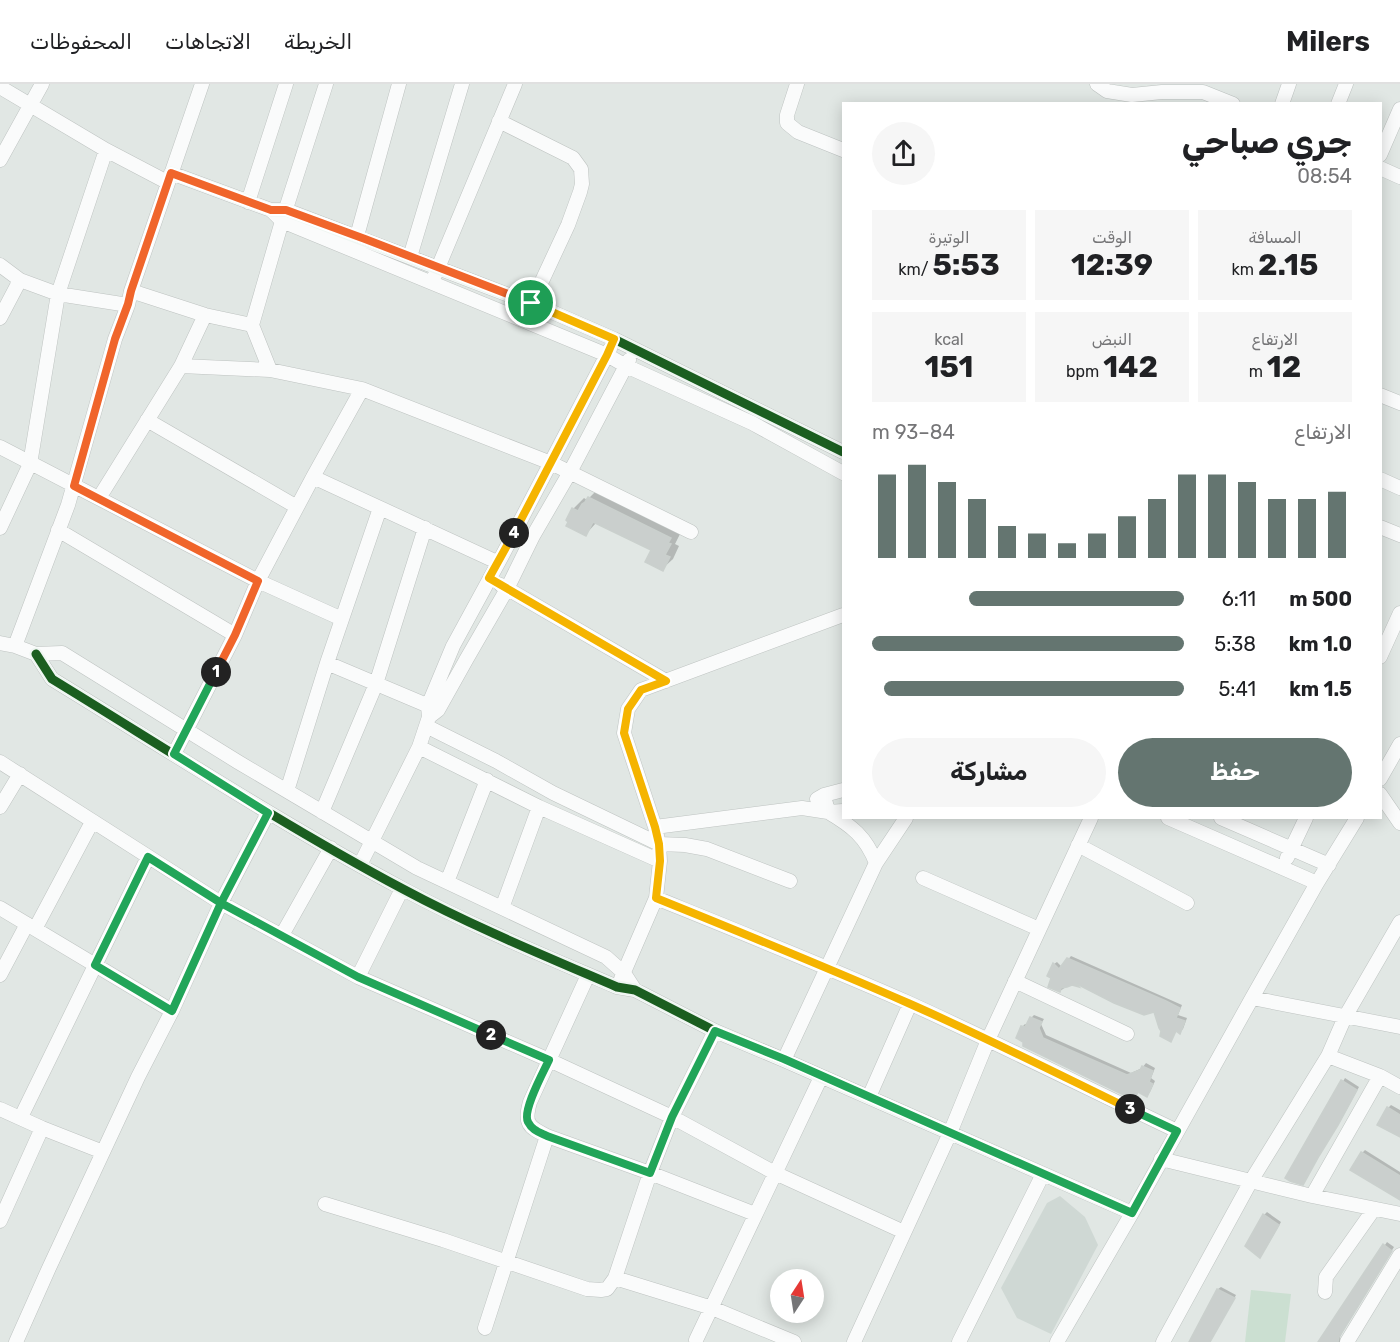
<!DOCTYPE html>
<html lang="ar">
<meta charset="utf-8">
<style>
body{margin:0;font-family:Rubik,Cairo,sans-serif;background:#f6f6f6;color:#202124;direction:rtl;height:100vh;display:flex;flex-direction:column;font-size:22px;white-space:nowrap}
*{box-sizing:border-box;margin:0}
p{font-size:20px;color:#757577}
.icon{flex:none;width:33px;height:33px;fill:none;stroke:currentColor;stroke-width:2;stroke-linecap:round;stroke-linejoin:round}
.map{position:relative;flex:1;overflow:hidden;direction:ltr}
.side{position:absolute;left:842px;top:18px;width:540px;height:717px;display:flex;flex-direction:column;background:#fff;border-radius:0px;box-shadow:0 3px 15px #0003;direction:rtl}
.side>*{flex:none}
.needle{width:39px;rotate:12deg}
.fabs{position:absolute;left:770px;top:1185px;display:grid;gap:12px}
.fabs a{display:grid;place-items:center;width:54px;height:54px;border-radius:50%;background:#fff;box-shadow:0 3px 15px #0003;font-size:30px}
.pin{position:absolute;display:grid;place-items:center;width:51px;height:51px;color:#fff;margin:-26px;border:3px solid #fff;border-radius:50%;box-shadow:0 2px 6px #0007}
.km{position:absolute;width:30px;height:30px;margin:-15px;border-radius:50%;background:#222;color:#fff;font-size:16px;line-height:30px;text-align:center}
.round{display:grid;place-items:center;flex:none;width:63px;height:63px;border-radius:32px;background:#f6f6f6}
.headline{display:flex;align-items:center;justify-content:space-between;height:102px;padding:0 30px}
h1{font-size:33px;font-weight:700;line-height:45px}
.metrics{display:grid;grid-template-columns:repeat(3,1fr);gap:9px;height:102px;padding:6px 30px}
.metrics div{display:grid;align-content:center;border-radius:0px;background:#f6f6f6;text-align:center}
.metrics b{font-size:30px;font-weight:700}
.metrics small{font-size:16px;font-weight:400}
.metrics p{font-size:16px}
.chart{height:168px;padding:12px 30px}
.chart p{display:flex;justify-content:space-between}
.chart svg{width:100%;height:108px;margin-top:6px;stroke:#647570;stroke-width:6}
.primary-button{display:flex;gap:12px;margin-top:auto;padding:12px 30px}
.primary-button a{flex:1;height:69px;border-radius:36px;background:#647570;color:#fff;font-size:24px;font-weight:700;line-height:69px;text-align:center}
.primary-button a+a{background:#f6f6f6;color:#202124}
ul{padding:0 30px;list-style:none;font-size:20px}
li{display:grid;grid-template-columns:96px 72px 1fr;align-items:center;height:45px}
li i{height:15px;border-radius:8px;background:#647570}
header{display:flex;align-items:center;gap:36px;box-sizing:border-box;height:84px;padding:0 30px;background:#fff;border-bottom:2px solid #e0e0e0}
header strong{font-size:28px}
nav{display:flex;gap:33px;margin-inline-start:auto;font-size:21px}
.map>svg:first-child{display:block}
.built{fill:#cfd8d4}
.green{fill:#cbdfd1}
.shadow{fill:#0003}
.building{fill:#cacfcd;stroke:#cad0cd;stroke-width:1.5}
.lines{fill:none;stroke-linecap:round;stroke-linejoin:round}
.minor-casing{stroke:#bec3c1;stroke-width:15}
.minor{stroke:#fafbfb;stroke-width:14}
.cycleway-casing{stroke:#eff6f2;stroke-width:13}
.cycleway{stroke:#1b5e20;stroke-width:9}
.split-1-casing{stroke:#fff;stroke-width:12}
.split-2-casing{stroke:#fff;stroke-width:12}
.split-3-casing{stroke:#fff;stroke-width:12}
.split-4-casing{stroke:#fff;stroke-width:12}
.split-5-casing{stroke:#fff;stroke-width:12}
.split-1{stroke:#f0652b;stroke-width:8}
.split-2{stroke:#22a559;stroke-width:8}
.split-3{stroke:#22a559;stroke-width:8}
.split-4{stroke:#f5b400;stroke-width:8}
.split-5{stroke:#f5b400;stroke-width:8}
</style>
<header>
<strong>Milers</strong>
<nav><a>الخريطة</a><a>الاتجاهات</a><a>المحفوظات</a></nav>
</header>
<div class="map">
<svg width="1400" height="1258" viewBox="0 0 1400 1258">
<rect width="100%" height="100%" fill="#e1e7e4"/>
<path class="built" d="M1060,1112L1085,1133L1098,1161L1051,1250L1017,1234L1001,1204L1047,1119Z"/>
<path class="green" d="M1251,1206L1291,1210L1285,1258H1245Z"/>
<path class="shadow" d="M600,403L680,450L675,460L679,462L673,475L662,485L653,466L596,439L586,450L568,436L573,425L584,414L587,416Z
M1071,872L1182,921L1178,931L1187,934L1183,945L1180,948L1177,946L1170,956L1163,946L1155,926L1080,900L1079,901L1072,899L1060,907L1054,880L1057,878L1062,883Z
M1034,931L1044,935L1041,940L1046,951L1131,989L1142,984L1146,979L1155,984L1151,994L1155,997L1150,1008L1147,1011L1139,1007L1134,1015L1022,943L1025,940L1028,941L1031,934Z
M1345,994L1359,1003L1341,1036L1321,1067L1287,1093Z
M1391,1021L1400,1026V1052L1388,1024Z
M1365,1066L1400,1088V1114L1362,1069Z
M1267,1128L1281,1138L1263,1169L1264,1131Z
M1387,1158L1394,1163L1342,1249L1340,1253L1341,1258H1320Z
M1221,1203L1236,1211L1210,1258H1191L1218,1205Z"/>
<path class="building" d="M588,413L671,454L668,459L671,460L665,471L670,473L663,487L645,478L651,466L593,438L586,452L566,442L568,438L566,436L572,424L578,427L582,420L585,418Z
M1067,874L1166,917L1180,924L1176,934L1185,937L1180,950L1176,947L1171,958L1160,952L1161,947L1159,944L1154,928L1144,931L1114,919L1075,899L1079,903L1072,901L1067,903L1061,904L1060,908L1048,903L1051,894L1047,892L1053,879L1059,885Z
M1030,933L1042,938L1039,944L1043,954L1086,973L1127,991L1140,986L1142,982L1153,987L1149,998L1153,1000L1147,1013L1138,1008L1134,1016L1023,962V958L1016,954L1021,942L1025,943Z
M1341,996L1357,1006L1338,1041L1319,1072L1303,1101L1290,1097L1285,1094Z
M1387,1023L1400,1031V1053L1377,1041Z
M1361,1068L1400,1092V1116L1350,1086Z
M1263,1130L1279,1141L1260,1174L1245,1162Z
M1383,1160L1392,1167L1339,1253L1338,1258H1318Z
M1217,1205L1235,1214L1210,1258H1189Z"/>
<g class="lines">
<defs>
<path id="minor" d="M797,0L787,31V39L798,48L843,66
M1097,0L1107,7L1132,11L1162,8H1203L1233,20
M0,3L106,66L167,98
M1282,20L1289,0
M1338,20L1346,0
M499,37L573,74L581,85L582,100L580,108L568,141L528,227
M1380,71L1400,25
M0,76L42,0
M1380,84L1400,93
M171,89L271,126H286L543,224L614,255L843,368
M248,118L286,0
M271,126L282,137L607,271L626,282L752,339L843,389
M357,152L399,0
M410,173L462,0
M0,181L20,196L58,210L128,221
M435,191L515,0
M131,207L205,231L252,241L282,137L326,0
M0,234L20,196
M252,241L270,286
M181,282L270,286L362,305L551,379L691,448
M1380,311L1400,319
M147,336L297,423
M0,363L258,497L342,535
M313,393L497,478
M1380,395L1400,404
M99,414L181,282L205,231
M1380,443L1400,451
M0,444L30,380L58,210L106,66
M58,446L235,551
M501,501L666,597
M843,531L641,606L628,625L624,649L655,743L659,760L660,777L656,814C740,848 825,882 909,919C999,960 1087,1004 1177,1047
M0,559L15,562L36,570L62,569L238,678L417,784L606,873L624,889L635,906
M15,562L68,421L115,255L128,221L131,207L202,0
M36,570L52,595C168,666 283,741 403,805C472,842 545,872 617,903L635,906L715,947L784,976L1132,1129
M1380,573L1400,529
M327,579L436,625
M429,633L438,626L466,576L507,505L533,452L570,388L629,276
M426,642L496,677L553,709L659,760L685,761L707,765L790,797
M419,663L539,723L660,777
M174,670L235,551L258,497L278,459L313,393L362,305
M0,678L221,819L358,893L549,976L672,1033L775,1089L904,1148
M1380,695L1400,660
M287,707L327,579L380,424
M1380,710L1400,739
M824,711L828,728C852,742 866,753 876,779
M817,715L824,711L843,706
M0,723L20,690
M322,728L376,600L425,444
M1168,734L1317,799
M1221,734L1329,781
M655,743L802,724L828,728L843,727
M1078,761L1187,819
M1287,774L1306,734
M360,781L419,663L429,633L428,622L453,562L502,472L610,265
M923,794L1039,845
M447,798L487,696
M0,824L172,927
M502,824L539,723
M35,845L92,738
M282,851L331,764
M0,891L27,840
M588,891L530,1018C524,1039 528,1043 547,1052L650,1089L755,1130
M358,893L402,805
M621,895L656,814
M1015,897L1127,950
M1252,914L1400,943
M1328,972L1380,992L1400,1003
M784,976L876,779L906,734
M869,1013L910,920
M0,1025L42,1044L103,1068
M21,1033L148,773
M1161,1075L1312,1112L1400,1130
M1312,1112L1380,992
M325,1120L443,1156L587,1205L601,1206L607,1205L615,1194L712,1224L794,1258
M0,1137L42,1044
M615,1194L650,1089L672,1033L715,947
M1325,1208L1326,1193L1374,1125
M485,1244L547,1052
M696,1256L821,993
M16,1258L49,1184L138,993L172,927L221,819L268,729
M854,1258L950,1049L988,956L1091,734
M959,1258L1043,1090
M1057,1258L1132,1129L1252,914L1317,799L1357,734
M1163,1258L1251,1097L1328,972L1345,933L1400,838
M1347,1258L1400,1171"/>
</defs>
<use href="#minor" class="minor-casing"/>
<use href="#minor" class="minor"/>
<defs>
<path id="cycleway" d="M171,89L271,126H286L543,224L614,255L843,368
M36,570L52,595C168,666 283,741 403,805C472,842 545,872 617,903L635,906L715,947L784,976L1132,1129"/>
</defs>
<use href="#cycleway" class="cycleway-casing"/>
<use href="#cycleway" class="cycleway"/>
</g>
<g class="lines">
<defs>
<path id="split-1" d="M216,588L235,551L258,497L74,402L115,255L128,220L131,207L171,89L271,126H286L365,155L531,219"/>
<path id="split-2" d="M216,588L174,670L268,729L221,819L148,773L95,881L172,927L221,819L358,893L491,951"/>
<path id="split-3" d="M491,951L549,976C543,989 522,1027 528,1038C532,1046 539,1048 547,1052L650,1089L672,1033L715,947L784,975L1132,1129L1177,1047L1130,1025"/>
<path id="split-4" d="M514,449L489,494L666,597L641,606L628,625L624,649L655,743L659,760L660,777L656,814C740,848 824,882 908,919C983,952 1056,989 1130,1025"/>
<path id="split-5" d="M514,449L607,271L614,255L531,219"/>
</defs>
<use href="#split-1" class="split-1-casing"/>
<use href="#split-2" class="split-2-casing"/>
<use href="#split-3" class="split-3-casing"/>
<use href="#split-4" class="split-4-casing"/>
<use href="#split-5" class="split-5-casing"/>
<use href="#split-1" class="split-1"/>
<use href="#split-2" class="split-2"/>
<use href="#split-3" class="split-3"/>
<use href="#split-4" class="split-4"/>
<use href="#split-5" class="split-5"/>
</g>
</svg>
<div class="fabs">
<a><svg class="needle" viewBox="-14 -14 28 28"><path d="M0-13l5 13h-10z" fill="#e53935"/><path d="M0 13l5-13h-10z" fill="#757577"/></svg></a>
</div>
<div class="pin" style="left:531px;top:219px;background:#1e9e55"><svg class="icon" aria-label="arrive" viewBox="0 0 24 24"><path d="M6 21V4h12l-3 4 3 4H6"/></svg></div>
<b class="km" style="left:216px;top:588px">1</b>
<b class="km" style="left:491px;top:951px">2</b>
<b class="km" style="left:1130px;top:1025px">3</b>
<b class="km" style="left:514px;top:449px">4</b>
<section class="side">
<div class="headline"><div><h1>جري صباحي</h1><p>08:54</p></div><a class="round"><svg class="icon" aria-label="share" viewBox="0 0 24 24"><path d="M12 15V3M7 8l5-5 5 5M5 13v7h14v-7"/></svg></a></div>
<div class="metrics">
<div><p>المسافة</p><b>2.15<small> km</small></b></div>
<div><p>الوقت</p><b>12:39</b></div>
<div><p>الوتيرة</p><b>5:53<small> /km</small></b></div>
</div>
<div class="metrics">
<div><p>الارتفاع</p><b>12<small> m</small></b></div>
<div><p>النبض</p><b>142<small> bpm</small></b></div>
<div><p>kcal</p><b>151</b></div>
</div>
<div class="chart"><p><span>الارتفاع</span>84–93 m</p>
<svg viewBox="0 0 160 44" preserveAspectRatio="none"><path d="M5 44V10M15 44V6M25 44V13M35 44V20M45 44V31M55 44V34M65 44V38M75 44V34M85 44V27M95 44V20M105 44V10M115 44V10M125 44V13M135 44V20M145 44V20M155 44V17"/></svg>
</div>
<ul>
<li><b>500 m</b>6:11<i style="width:69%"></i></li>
<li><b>1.0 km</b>5:38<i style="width:100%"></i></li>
<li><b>1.5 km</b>5:41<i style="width:96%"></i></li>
</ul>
<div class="primary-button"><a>حفظ</a><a>مشاركة</a></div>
</section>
</div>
